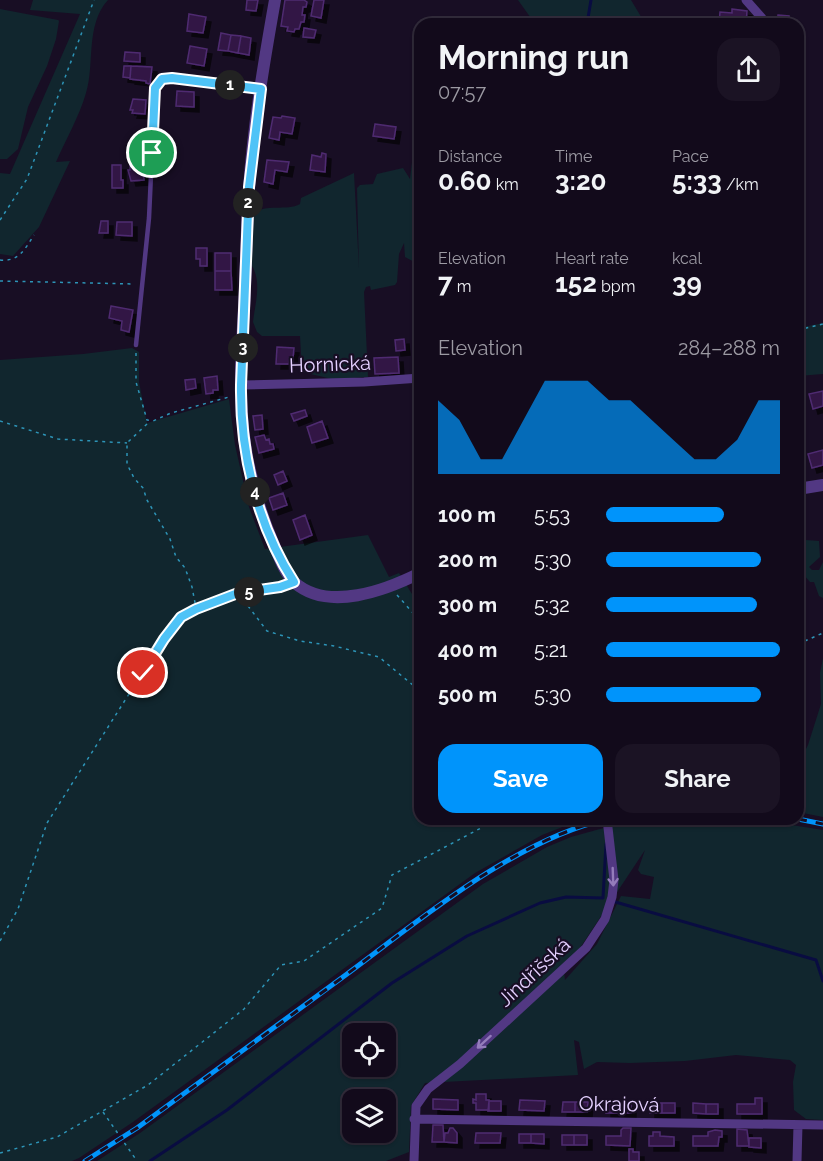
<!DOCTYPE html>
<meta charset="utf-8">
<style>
body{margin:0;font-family:Raleway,sans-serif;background:#1b1324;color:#f1f3f6;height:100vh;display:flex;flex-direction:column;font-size:22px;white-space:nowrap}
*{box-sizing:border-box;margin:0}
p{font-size:20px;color:#9c9aa3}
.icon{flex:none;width:33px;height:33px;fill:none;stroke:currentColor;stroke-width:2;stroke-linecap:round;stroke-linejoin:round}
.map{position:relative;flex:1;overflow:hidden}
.panel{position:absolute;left:414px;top:18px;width:390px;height:807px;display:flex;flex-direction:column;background:#120a1b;border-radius:18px;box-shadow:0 2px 4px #0004,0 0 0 2px #312b3a}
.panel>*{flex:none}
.tools{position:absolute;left:342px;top:1023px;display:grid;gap:12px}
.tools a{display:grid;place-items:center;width:54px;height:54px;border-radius:12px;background:#120a1b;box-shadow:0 2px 4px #0004,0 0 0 2px #312b3a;font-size:30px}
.pin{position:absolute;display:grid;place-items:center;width:51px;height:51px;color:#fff;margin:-26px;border:3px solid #fff;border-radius:50%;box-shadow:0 2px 6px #0007}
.km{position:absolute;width:30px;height:30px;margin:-15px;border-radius:50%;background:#222;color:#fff;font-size:16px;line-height:30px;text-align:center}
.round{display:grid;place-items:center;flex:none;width:63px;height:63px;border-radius:18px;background:#1b1324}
.headline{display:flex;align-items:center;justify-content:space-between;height:102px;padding:0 24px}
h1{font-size:33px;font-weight:700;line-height:45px}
.metrics{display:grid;grid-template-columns:repeat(3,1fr);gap:9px;height:102px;padding:6px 24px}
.metrics div{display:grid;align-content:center}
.metrics b{font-size:26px;font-weight:700}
.metrics small{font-size:16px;font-weight:400}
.metrics p{font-size:16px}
.chart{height:168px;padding:12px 24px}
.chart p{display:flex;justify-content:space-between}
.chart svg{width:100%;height:108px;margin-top:6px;fill:#0094fb;opacity:.7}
.button{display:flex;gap:12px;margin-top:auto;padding:12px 24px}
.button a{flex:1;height:69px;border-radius:18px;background:#0094fb;color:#fff;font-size:24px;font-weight:700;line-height:69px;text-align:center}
.button a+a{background:#1b1324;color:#f1f3f6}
ul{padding:0 24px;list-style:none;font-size:20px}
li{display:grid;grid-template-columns:96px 72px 1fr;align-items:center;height:45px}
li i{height:15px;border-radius:8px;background:#0094fb}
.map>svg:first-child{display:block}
.green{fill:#11262e;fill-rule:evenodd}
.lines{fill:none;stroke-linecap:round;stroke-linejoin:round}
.stream{stroke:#090c41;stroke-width:3}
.building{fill:#301945;stroke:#4f2b71;stroke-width:1.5;filter:url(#shadow)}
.path{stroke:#2d94b7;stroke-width:1.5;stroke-dasharray:3 4.5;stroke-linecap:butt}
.service{stroke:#523883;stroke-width:4.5}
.minor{stroke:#523883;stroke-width:9}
.tertiary{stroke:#523883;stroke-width:12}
.rail-casing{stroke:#0094fb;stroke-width:5}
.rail{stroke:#180e24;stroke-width:3;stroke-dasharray:9;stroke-linecap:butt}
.oneway{stroke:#947cbb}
.route-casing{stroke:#fff;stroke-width:12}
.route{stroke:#4fc3f7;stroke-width:8}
.labels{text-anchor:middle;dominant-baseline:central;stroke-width:4.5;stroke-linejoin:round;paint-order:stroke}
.street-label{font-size:20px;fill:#e4d0ff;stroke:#180e24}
</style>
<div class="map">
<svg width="823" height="1161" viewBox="0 0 823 1161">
<defs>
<filter id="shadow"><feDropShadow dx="5" dy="5" stdDeviation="0" flood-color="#0009"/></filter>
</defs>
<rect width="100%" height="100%" fill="#180e24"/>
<path class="green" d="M33,0H108C85,25 95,65 86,93C79,117 66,139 56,162L70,161L39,227L13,256L0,254V173L10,174L80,14L30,10Z
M518,0H631L643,20L642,24H533V21Z
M0,9L58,20L59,21L56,39L47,66L28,107L18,149L7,159H0Z
M420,155V265L405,257L404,243L399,254L397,282L395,285L371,290L370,286L366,287L364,292L368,377L332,379L302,372L300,336H262L257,332L253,322C255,304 262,282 252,266V216C262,202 286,212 300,204L301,198L354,173L359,269L357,188L360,185L373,184L377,174L403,168L410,179L412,162L419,160Z
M823,323V374L798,376V328Z
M132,348L139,352V382L147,423L229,399L235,445L249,507L265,549L368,535L389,577L399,573L420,607V819H583L542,835L475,873L133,1122L79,1158L72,1161H0V360L83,354Z
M806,540L819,541L820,557L809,567L812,570H819L823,562V598L819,596L814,582H810L803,574L798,573L802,542Z
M823,658V817L798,812V752L805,751L808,745L821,704L820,673Z
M649,819H754L823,830V1120L806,1119L794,1110L793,1082L796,1065L790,1060L736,1055L685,1061L630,1063L597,1062L584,1069L579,1042L574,1040L578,1075L425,1083L411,1106L409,1152L386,1161H97L140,1133L483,884L547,847L571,837L618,824ZM645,850L638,870L641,874L654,877L650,899L621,896L597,944L565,980L564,972ZM352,1034H386V1066H352ZM352,1100H386V1132H352Z"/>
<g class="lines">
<path class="stream" d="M587,24L591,0
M603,898L606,844
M612,901L816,960L823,981
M150,1161L227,1110L392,983L467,936L540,903L566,897L603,898"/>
</g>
<path class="building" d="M247,0H258L256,11L246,10Z
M285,0H304L307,2L306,7H303L302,15H305L304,22H301L299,29H295L294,32L287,31L288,27L281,26Z
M314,0H324L321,18L311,16Z
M732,9L747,11L746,24H719L720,12L732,13Z
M189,14L206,17L203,33L187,31Z
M778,15L789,16V21H792L791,24H777Z
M304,28L316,30L314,38L303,37Z
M221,33L231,35L228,51L218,50Z
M231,35L241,36L238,53L228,51Z
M241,36L251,38L249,55L238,53Z
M190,46L207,49L204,66L187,63Z
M125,52L140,53V62L124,61Z
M124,66H131L130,78L123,77Z
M131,66L152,67L150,84L146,83V81L130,79Z
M177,91L194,92V107L176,106Z
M133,99L146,100L145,114L132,113L133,110H130Z
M282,116L295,118L292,134L280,132L279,140L269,138L273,117L281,118Z
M375,124L396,127L394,139L373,136Z
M322,153L326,154L325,172L310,170L312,155L321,157Z
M267,160L289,162L287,172L275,170L273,184L264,182Z
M112,165H121V180H123V188H112Z
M130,165H143L144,180L131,181L128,170H130Z
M101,221H108V233H99Z
M117,222H132V236L116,235Z
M196,248H207V266H200V259H196Z
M215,253H231V271H215Z
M215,271H231L232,290H215Z
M111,306L133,310L129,332L121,330L122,321L109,318Z
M404,339L405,350L396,351L395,340Z
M277,347L294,348L293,358H289V364H276Z
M398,357L399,373L375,374L374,358Z
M217,376L218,390H213V393L206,394L204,378Z
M195,379L196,388L186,390L185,380Z
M823,391V406L813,409L809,394Z
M305,410L307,416L294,421L291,414Z
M262,415L263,429L255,430L253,416Z
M322,421L328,438L312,443L307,427Z
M264,435L266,440L269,439L270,444H273L274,449L259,453L255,437Z
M823,450V465L812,468L808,454Z
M283,471L287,481L278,485L274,475Z
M283,493L287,505L273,510L269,498Z
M305,515L312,535L300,540L293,520Z
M476,1094H486V1100H489V1110H476V1103H473V1099L476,1100Z
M755,1098H762V1114H737V1104H755Z
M433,1099L458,1100V1110L433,1109Z
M520,1100L545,1101L544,1111L519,1110Z
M489,1101H501V1111H488Z
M563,1102H575V1112H562Z
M575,1102H588L587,1112H575Z
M606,1102L619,1103V1113H606Z
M619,1103H631V1113H619Z
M650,1103H662V1113H650Z
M662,1103H675V1113H662Z
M693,1103L706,1104V1114L693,1113Z
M706,1104H718V1114H706Z
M433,1125H443L444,1142H432Z
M450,1128H453L457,1133V1143L444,1142L445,1133H448Z
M623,1128H631L630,1146L606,1145V1136H621V1130Z
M737,1129L747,1130L749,1146H737Z
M715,1130L722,1131V1137H719L718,1146H693V1136H708V1132Z
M653,1132H660V1136L674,1137V1146H649V1136H653Z
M476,1133H501L500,1143H475Z
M519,1134H531V1143H519Z
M531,1134H544V1144L531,1143Z
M562,1135H574V1145H562Z
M574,1135H587V1145H574Z
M749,1138H761V1148L749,1147Z
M629,1149H633V1152H639V1161H629Z"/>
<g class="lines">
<path class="path" d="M0,220L27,179L94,0
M0,260C19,262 25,249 34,235
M0,281L134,284
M798,330L823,324
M136,353V382L147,420L153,421L171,413L229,397
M0,421L58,439L127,443
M147,424L127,443V464L134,478L143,488L147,500L170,539L176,557L185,568L192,587L196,608
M239,594L267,631L300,641L334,646L379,657L420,691
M397,595L420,621
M798,644L823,633
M0,941L18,909L47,823L164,639C170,632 175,622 182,617C207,597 252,593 282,586
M103,1112L137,1161
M0,1153L57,1137L148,1085L244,1009L281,965L304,961L382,908L392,875L498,819"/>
<path class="service" d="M136,345L149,218L155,88C159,80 164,79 172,78L258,89"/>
<path class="minor" d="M746,0L762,18V24
M241,385L364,382L420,378
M414,1119L823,1125
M414,1161L416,1106L428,1089L460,1064L586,948L605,919L612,897L614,880L607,819
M797,1161L798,1125"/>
<path class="tertiary" d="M275,0C264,62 253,127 249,189C247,222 246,256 245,289C243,331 239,374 242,416C245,458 256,502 272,540C278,554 284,573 295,583C329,612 386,590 420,573
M798,489L823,485"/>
<defs>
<path id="rail" d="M798,819L823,824
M85,1161L137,1128C207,1077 277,1026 347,974C421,919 516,839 608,819"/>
</defs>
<use href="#rail" class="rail-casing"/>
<use href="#rail" class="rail"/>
</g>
<defs><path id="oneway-shaft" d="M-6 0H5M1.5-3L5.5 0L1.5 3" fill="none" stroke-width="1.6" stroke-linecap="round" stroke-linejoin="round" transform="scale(1.5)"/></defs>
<g class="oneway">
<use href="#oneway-shaft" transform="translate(613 877) rotate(88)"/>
<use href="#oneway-shaft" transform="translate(484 1042) rotate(138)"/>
</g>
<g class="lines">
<defs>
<path id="route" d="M143,673L164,639L181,617L196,609L238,593L280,587L294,582C257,525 240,452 241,385L249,187L261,89L172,78L162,79L155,88L152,153"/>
</defs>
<use href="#route" class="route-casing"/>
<use href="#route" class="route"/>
</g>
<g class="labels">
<g class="street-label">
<text transform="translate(330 364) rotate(-2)">Hornická</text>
<text transform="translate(534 972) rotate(-43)">Jindřišská</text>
<text transform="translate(619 1104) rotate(1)">Okrajová</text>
</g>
</g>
</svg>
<div class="tools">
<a><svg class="icon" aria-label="locate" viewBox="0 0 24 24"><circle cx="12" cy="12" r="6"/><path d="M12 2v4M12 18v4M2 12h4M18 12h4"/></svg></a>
<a><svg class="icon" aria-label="layers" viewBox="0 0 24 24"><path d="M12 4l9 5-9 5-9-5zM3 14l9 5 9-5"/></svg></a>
</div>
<div class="pin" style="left:152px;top:153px;background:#1e9e55"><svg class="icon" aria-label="arrive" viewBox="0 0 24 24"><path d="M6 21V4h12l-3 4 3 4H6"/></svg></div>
<div class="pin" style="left:143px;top:673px;background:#d93025"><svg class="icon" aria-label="check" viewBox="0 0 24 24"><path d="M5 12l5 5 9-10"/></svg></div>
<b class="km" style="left:230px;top:85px">1</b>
<b class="km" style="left:248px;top:203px">2</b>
<b class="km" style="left:243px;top:348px">3</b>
<b class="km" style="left:255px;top:492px">4</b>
<b class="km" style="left:249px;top:592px">5</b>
<section class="panel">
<div class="headline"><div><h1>Morning run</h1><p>07:57</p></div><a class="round"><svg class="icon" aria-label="share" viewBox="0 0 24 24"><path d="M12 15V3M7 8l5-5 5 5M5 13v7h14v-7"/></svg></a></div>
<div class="metrics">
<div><p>Distance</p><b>0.60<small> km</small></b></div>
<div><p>Time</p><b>3:20</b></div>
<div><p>Pace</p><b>5:33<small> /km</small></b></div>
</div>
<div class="metrics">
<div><p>Elevation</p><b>7<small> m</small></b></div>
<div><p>Heart rate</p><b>152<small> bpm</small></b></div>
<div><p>kcal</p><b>39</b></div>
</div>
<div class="chart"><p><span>Elevation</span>284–288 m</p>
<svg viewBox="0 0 160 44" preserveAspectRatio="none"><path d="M0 44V14L10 22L20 38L30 38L40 22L50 6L60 6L70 6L80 14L90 14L100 22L110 30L120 38L130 38L140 30L150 14L160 14V44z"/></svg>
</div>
<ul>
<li><b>100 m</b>5:53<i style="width:68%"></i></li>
<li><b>200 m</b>5:30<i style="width:89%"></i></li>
<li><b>300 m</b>5:32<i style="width:87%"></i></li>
<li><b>400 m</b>5:21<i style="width:100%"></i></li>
<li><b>500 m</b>5:30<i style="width:89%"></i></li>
</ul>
<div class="button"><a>Save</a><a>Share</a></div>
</section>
</div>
